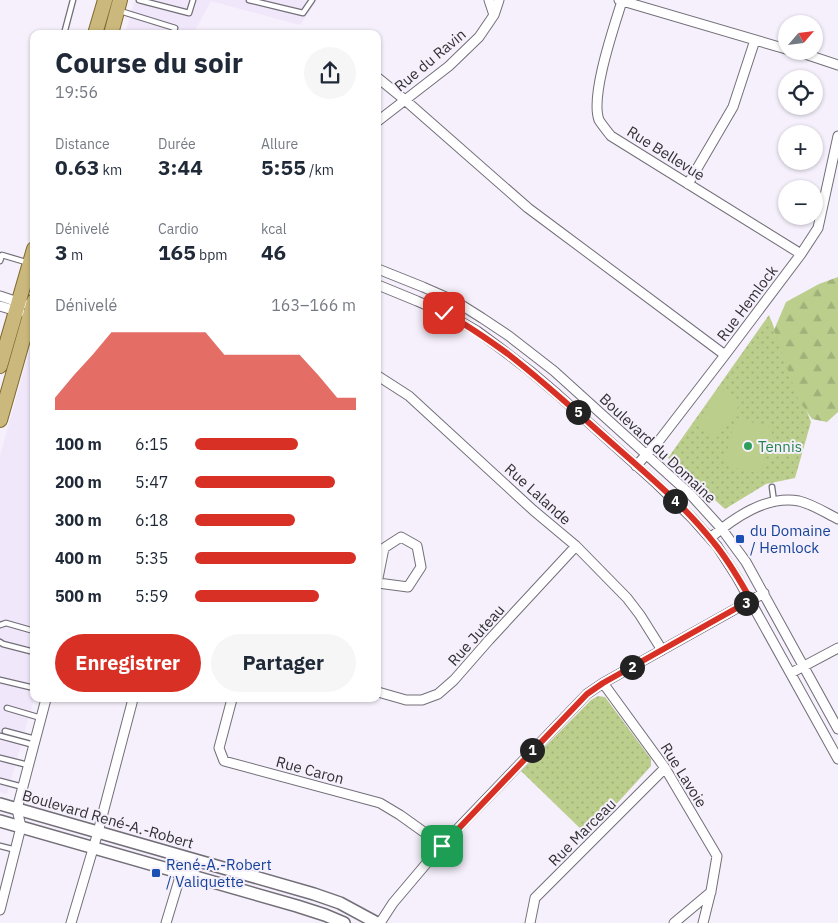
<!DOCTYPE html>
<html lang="fr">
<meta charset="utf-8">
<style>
body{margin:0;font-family:"IBM Plex Sans",sans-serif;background:#f6f6f7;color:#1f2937;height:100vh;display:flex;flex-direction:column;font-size:19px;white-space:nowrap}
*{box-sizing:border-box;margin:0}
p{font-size:16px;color:#747a83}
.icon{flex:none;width:28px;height:28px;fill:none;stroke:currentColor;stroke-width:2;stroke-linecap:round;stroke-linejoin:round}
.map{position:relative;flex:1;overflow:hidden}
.drawer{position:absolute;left:30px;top:30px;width:351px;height:672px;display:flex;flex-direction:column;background:#fff;border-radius:10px;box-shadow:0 1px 4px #0004}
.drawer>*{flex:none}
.needle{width:32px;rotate:62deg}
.fabs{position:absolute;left:778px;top:15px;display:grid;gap:10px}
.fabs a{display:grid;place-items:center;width:45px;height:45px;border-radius:50%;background:#fff;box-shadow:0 1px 4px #0004;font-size:25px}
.pin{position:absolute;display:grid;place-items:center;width:42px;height:42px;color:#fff;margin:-21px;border-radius:10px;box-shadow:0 2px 8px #0006}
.km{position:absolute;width:25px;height:25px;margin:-12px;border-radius:50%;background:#222;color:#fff;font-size:14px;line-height:25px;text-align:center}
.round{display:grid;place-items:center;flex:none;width:52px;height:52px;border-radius:26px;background:#f6f6f7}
.summary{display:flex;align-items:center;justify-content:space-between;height:85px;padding:0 25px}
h1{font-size:28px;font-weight:700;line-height:38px}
.metrics{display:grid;grid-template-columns:repeat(3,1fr);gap:8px;height:85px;padding:5px 25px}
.metrics div{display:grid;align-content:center}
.metrics b{font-size:21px;font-weight:700}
.metrics small{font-size:14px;font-weight:400}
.metrics p{font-size:14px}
.chart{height:140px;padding:10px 25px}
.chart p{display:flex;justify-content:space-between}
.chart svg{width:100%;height:90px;margin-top:5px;fill:#d93025;opacity:.7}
.action{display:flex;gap:10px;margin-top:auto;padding:10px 25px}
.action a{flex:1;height:58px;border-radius:30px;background:#d93025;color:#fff;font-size:20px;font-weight:700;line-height:58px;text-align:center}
.action a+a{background:#f6f6f7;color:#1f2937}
ul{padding:0 25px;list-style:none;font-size:16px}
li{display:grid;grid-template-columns:80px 60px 1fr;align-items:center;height:38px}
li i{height:12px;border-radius:6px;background:#d93025}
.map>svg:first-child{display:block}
.built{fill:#f0e7fa}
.grass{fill:url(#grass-dots)}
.forest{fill:url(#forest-firs)}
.pitch{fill:#bbce8c}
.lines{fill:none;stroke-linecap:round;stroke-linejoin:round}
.service-casing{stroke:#736f79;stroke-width:7}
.minor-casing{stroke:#736f79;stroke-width:11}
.tertiary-casing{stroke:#736f79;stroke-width:14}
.primary-casing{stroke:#7f6a2c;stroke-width:16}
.service{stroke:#fff;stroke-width:4.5}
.minor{stroke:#fff;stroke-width:9}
.tertiary{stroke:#fff;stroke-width:11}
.primary{stroke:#cbb87d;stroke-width:14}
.route-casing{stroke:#fff;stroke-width:10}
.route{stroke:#d93025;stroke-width:6}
.leisure-dot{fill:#2e9e5b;stroke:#f5f0fb;stroke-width:2}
.transit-dot{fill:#1a4fb4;stroke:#f5f0fb;stroke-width:2}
.labels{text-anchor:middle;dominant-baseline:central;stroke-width:4;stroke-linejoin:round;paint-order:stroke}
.street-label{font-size:15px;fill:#323034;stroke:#f5f0fb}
.leisure-label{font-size:15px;fill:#27864d;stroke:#f5f0fb;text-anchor:start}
.transit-label{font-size:15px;fill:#164399;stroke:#f5f0fb;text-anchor:start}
</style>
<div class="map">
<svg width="838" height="923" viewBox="0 0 838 923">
<defs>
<pattern id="grass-dots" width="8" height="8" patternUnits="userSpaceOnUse" patternTransform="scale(1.25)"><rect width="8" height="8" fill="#bbce8c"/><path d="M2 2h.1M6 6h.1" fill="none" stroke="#a1b179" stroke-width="1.8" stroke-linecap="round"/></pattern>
<pattern id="forest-firs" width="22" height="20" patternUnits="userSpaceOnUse" patternTransform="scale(1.25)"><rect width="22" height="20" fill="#bbce8c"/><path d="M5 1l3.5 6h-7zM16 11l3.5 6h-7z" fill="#a1b179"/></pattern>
</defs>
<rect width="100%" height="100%" fill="#f5f0fb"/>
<path class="built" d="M135,0H317L300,25L211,1L193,34H125Z
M34,334V699L7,794L0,792V456Z"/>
<path class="grass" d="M769,315L811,422L795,478L766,484L725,509L668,458Z
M598,696L605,697L651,759V766L621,799L587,835L521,771L591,700Z"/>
<path class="forest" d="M838,277V412L827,422L812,419L798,399L774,330L786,302L819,284Z"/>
<path class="pitch" d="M720,389L740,404L717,438L696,424Z
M736,418L773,428L761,474L723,465Z"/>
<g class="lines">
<defs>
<path id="service" d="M139,0L189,13L193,0
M249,0L303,13L312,0
M120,11L175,28L173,34
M64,34L73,0
M0,261L2,255L29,263
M772,487L774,502
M0,625L6,623L34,631
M0,642L3,644L34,652
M0,680L34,688
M7,708L41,718
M5,731L35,739
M0,736L34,745
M0,758L28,765
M0,781L23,787
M0,846L16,850"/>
<path id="minor" d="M489,0L494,15
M619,0L786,49
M622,1C614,27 590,96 599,120C602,125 607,131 611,136L801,254
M796,51L838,65
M378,78L405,100L528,208L725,355
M378,121L449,66L479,37L494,15L499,0
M688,184L733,107L755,40
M378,269L423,287L455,301L482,318L509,336L554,371L691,495L721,528L746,562L838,729
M378,285L417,301L451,316L477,331L500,348L530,371L557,394L657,484L692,518L717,546L737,577L838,759
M0,296L24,304
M0,306L20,312
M378,376L409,396L533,510L576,546L627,598L640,615L662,650
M636,466L658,442L725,355L801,254L818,228L838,136
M710,538C734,518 766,495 799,501C812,504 826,513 838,519
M378,578L384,548L401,537L417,546L421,567L408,587L378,583
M791,673L838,648
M603,683L665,768L717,856L711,891L703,923
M378,692L406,700H422L438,694L454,680L489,640L576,546
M232,699L219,748L224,761L380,803L400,815L442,845
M0,910L21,827L17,809L46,699
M71,923L98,832L133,699
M166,923L186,857
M380,923L393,903L442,845L587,694L603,683L764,593
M530,923L535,898L665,768
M674,923L711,892"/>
<path id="tertiary" d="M0,804L314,894L340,903L377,923
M0,821L297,906L325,915L344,923"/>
<path id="primary" d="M95,34L105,0
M111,34L120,0
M0,366L34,249
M0,420L34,301"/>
</defs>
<use href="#service" class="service-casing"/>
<use href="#minor" class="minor-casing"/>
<use href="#tertiary" class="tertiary-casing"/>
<use href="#primary" class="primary-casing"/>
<use href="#service" class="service"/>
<use href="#minor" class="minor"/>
<use href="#tertiary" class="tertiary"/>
<use href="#primary" class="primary"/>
</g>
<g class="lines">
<defs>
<path id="route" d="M442,846L587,694L603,683L751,600C740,581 729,561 714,543C681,501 637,466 597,430C568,404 539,378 508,354C487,339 467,324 444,313"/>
</defs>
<use href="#route" class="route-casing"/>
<use href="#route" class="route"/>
</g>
<circle class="leisure-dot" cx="748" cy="446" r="5"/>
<g class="transit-dot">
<rect x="735" y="534" width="10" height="10" rx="2.5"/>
<rect x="151" y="868" width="10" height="10" rx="2.5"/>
</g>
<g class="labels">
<g class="street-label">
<text transform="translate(430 60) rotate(-40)">Rue du Ravin</text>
<text transform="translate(666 153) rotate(32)">Rue Bellevue</text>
<text transform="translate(747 303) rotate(-53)">Rue Hemlock</text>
<text transform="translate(658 448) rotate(43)">Boulevard du Domaine</text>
<text transform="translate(538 494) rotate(42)">Rue Lalande</text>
<text transform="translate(476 635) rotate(-48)">Rue Juteau</text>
<text transform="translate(310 770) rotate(15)">Rue Caron</text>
<text transform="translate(684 775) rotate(58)">Rue Lavoie</text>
<text transform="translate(108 819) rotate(16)">Boulevard René-A.-Robert</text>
<text transform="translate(582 832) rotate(-45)">Rue Marceau</text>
</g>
<g class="leisure-label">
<text x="758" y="446">Tennis</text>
</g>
<g class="transit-label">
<text x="750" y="530">du Domaine<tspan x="750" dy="17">/ Hemlock</tspan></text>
<text x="166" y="864">René-A.-Robert<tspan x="166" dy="17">/ Valiquette</tspan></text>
</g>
</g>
</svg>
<div class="fabs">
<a><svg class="needle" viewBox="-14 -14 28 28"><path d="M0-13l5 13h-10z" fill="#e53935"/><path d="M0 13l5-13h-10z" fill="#747a83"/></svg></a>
<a><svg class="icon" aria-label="locate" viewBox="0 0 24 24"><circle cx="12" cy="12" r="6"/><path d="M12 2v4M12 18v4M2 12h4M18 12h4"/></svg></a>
<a>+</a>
<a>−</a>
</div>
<div class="pin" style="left:442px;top:846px;background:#1e9e55"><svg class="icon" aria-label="arrive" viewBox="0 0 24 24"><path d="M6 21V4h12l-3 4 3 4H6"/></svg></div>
<div class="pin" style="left:444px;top:313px;background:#d93025"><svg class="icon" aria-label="check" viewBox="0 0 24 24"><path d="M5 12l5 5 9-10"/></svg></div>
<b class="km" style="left:532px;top:750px">1</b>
<b class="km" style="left:632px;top:667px">2</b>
<b class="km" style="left:746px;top:603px">3</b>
<b class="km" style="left:675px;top:501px">4</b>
<b class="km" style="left:578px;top:412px">5</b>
<section class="drawer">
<div class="summary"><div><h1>Course du soir</h1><p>19:56</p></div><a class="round"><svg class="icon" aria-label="share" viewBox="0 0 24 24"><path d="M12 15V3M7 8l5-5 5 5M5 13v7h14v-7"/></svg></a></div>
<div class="metrics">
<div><p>Distance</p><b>0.63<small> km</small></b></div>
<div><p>Durée</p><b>3:44</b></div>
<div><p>Allure</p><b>5:55<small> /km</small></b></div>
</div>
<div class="metrics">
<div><p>Dénivelé</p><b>3<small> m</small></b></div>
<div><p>Cardio</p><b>165<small> bpm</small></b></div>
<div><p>kcal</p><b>46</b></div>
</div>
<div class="chart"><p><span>Dénivelé</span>163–166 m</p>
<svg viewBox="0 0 160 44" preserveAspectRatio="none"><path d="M0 44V38L10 27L20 17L30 6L40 6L50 6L60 6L70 6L80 6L90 17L100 17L110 17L120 17L130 17L140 27L150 38L160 38V44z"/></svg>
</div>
<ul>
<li><b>100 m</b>6:15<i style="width:64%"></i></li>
<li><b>200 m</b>5:47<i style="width:87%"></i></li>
<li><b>300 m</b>6:18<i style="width:62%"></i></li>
<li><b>400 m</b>5:35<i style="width:100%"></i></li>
<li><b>500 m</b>5:59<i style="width:77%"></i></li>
</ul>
<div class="action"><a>Enregistrer</a><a>Partager</a></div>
</section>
</div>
